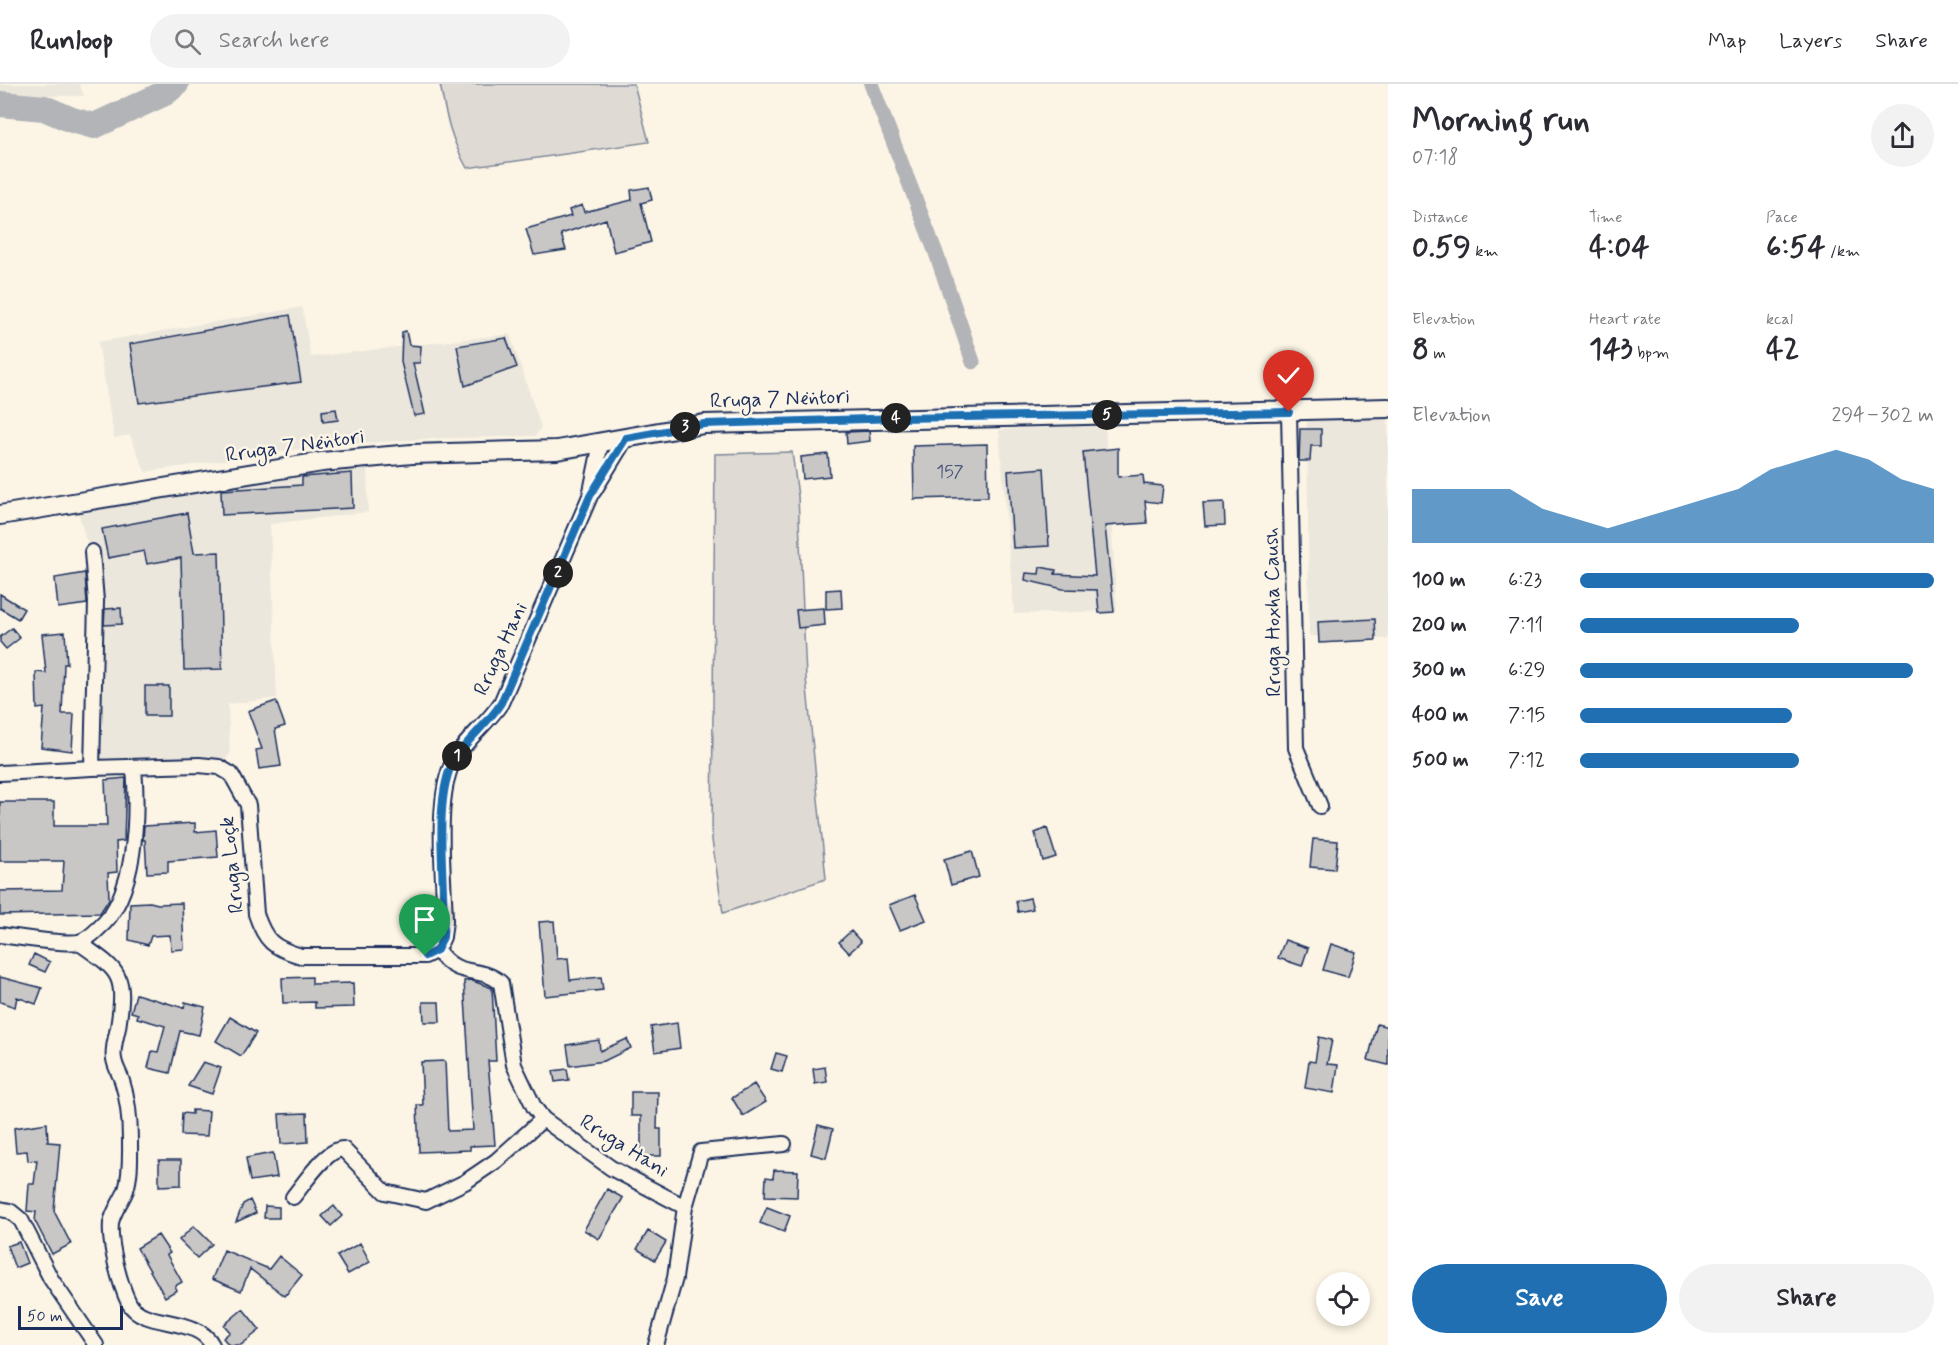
<!DOCTYPE html>
<meta charset="utf-8">
<style>
body{margin:0;font-family:Mynerve,sans-serif;background:#f2f2f3;color:#2b2b33;height:100vh;display:flex;flex-direction:column;font-size:22px;white-space:nowrap}
*{box-sizing:border-box;margin:0}
p{font-size:20px;color:#7c7c81}
.icon{flex:none;width:33px;height:33px;fill:none;stroke:currentColor;stroke-width:2;stroke-linecap:round;stroke-linejoin:round}
.map{position:relative;flex:1;overflow:hidden}
.drawer{display:flex;flex-direction:column;background:#fff;width:570px}
.drawer>*{flex:none}
.controls{position:absolute;left:1316px;top:1188px;display:grid;gap:12px}
.controls a{display:grid;place-items:center;width:54px;height:54px;border-radius:50%;background:#fff;box-shadow:0 3px 9px #0003;font-size:30px}
.scale{position:absolute;left:18px;bottom:15px;width:105px;box-sizing:border-box;padding-left:6px;border:3px solid #1b2f5e;border-top:0;font-size:16px;line-height:21px;white-space:nowrap;color:#1b2f5e;-webkit-text-stroke:4px #fcf5e5;paint-order:stroke}
.pin{position:absolute;display:grid;place-items:center;width:51px;height:51px;color:#fff;margin:-62px -26px;border-radius:50% 50% 50% 0;rotate:-45deg;box-shadow:0 0 6px #0007}
.pin .icon{rotate:45deg}
.km{position:absolute;width:30px;height:30px;margin:-15px;border-radius:50%;background:#222;color:#fff;font-size:16px;line-height:30px;text-align:center}
.round{display:grid;place-items:center;flex:none;width:63px;height:63px;border-radius:32px;background:#f2f2f3}
.summary{display:flex;align-items:center;justify-content:space-between;height:102px;padding:0 24px}
h1{font-size:33px;font-weight:700;line-height:45px}
.metrics{display:grid;grid-template-columns:repeat(3,1fr);gap:9px;height:102px;padding:6px 24px}
.metrics div{display:grid;align-content:center}
.metrics b{font-size:30px;font-weight:700}
.metrics small{font-size:16px;font-weight:400}
.metrics p{font-size:16px}
.chart{height:168px;padding:12px 24px}
.chart p{display:flex;justify-content:space-between}
.chart svg{width:100%;height:108px;margin-top:6px;fill:#1f6fb2;opacity:.7}
.action{display:flex;gap:12px;margin-top:auto;padding:12px 24px}
.action a{flex:1;height:69px;border-radius:36px;background:#1f6fb2;color:#fff;font-size:24px;font-weight:700;line-height:69px;text-align:center}
.action a+a{background:#f2f2f3;color:#2b2b33}
ul{padding:0 24px;list-style:none;font-size:20px}
li{display:grid;grid-template-columns:96px 72px 1fr;align-items:center;height:45px}
li i{height:15px;border-radius:8px;background:#1f6fb2}
header{display:flex;align-items:center;gap:36px;box-sizing:border-box;height:84px;padding:0 30px;background:#fff;border-bottom:2px solid #e1e1e2}
header strong{font-size:28px}
nav{display:flex;gap:33px;margin-inline-start:auto;font-size:21px}
.search{width:420px;height:54px;background:#f2f2f3;display:flex;align-items:center;gap:15px;box-sizing:border-box;padding:0 21px;border-radius:33px;color:#7c7c81;font-size:22px}
main{display:flex;flex:1;min-height:0}
.map>svg:first-child{display:block}
.built{fill:#ece7dc}
.green{fill:#dfdbd4;stroke:#7d8599;stroke-width:1.5}
.lines{fill:none;stroke-linecap:round;stroke-linejoin:round}
.canal{stroke:#b2b4b8;stroke-width:15}
.river{stroke:#b2b4b8;stroke-width:26}
.building{fill:#c8c7c6;stroke:#1b2f5e;stroke-width:1.5}
.minor-casing{stroke:#1b2f5e;stroke-width:18}
.major-casing{stroke:#1b2f5e;stroke-width:22}
.minor{stroke:#fcf5e5;stroke-width:14}
.major{stroke:#fcf5e5;stroke-width:18}
.route-casing{stroke:#fff;stroke-width:12}
.route{stroke:#1f6fb2;stroke-width:8}
.labels{text-anchor:middle;dominant-baseline:central;stroke-width:5;stroke-linejoin:round;paint-order:stroke}
.number-label{font-size:18px;fill:#465578}
.street-label{font-size:21px;fill:#1b2f5e;stroke:#fcf5e5}
</style>
<header>
<strong>Runloop</strong>
<div class="search"><svg class="icon" aria-label="search" viewBox="0 0 24 24"><circle cx="10" cy="10" r="6"/><path d="M15 15l6 6"/></svg>Search here</div>
<nav><a>Map</a><a>Layers</a><a>Share</a></nav>
</header>
<main>
<div class="map">
<svg width="1388" height="1261" viewBox="0 0 1388 1261">
<rect width="100%" height="100%" fill="#fcf5e5"/>
<filter id="ink" filterUnits="userSpaceOnUse"><feTurbulence type="fractalNoise" baseFrequency=".0167" numOctaves="2"/><feDisplacementMap in="SourceGraphic" scale="12" xChannelSelector="R" yChannelSelector="G"/><feConvolveMatrix kernelMatrix="1 2 1 2 8 2 1 2 1" color-interpolation-filters="sRGB"/></filter>
<g filter="url(#ink)">
<path class="built" d="M0,0H79L84,12L1,11Z
M302,223L311,273L510,250L541,343L536,352L425,355L320,362L145,388L130,351L114,354L98,258Z
M1388,324V555L1309,552L1307,326Z
M1105,340L1117,527L1014,530L999,346Z
M367,373L368,428L270,440L277,614L228,620L230,670L219,683L92,684V468L85,453L76,420Z"/>
<path class="green" d="M440,0H634L649,58L467,84C451,55 446,33 440,0Z
M792,368L798,412L806,594L826,795L723,829L712,756L715,370Z"/>
<g class="lines">
<path class="canal" d="M871,0L936,169L973,278"/>
<path class="river" d="M0,20L44,24L72,36L94,42L165,9L176,0"/>
</g>
<path class="building" d="M649,103L652,116L641,119L651,158L614,168L606,135L561,150L566,166L534,171L526,145L571,132L569,126L582,121L584,128L632,116L631,106Z
M290,231L301,298L139,319L130,260Z
M406,247L409,261L421,262L420,279H413L425,330L414,332L401,278L402,248Z
M506,254L517,283L465,302L457,262Z
M336,325L338,336L323,338L322,327Z
M1300,345H1321V362H1311L1310,377H1299Z
M869,347L870,357L847,360L846,348Z
M987,360L988,413L914,415L913,362Z
M1118,364V393L1143,391L1144,400L1163,402L1161,419L1145,417L1147,439L1105,442L1114,528L1099,529L1097,506L1063,505L1025,496L1026,489L1039,490L1040,483L1056,486L1055,490L1095,492L1083,368Z
M828,370L830,392L803,395L801,373Z
M1044,384L1049,462L1013,464L1008,387Z
M352,389L353,424L222,431L221,406L302,401V393Z
M1224,418L1225,441L1205,442L1203,419Z
M187,429L194,469L219,468L222,585L184,586L181,474L147,480L144,467L108,474L102,445Z
M85,489L87,520L58,524L55,494Z
M841,505L842,524L826,525V506Z
M0,510L24,525L18,535L0,524Z
M121,524L122,540L104,541L105,525Z
M824,524L825,541L798,544L796,526Z
M1375,535L1376,556L1319,559L1318,538Z
M12,544L20,554L6,565L0,558V553Z
M65,548L67,580H64L62,630H74L72,667L41,663L44,624L37,625L36,588L46,589L42,550Z
M145,602H169V632H145Z
M276,617L285,642L275,645L281,682L259,685L256,666L262,665L248,627Z
M126,694L124,757L116,758L117,788L108,789L109,815L100,829L0,831V807L62,806L64,777H0V718H54V742H107L105,696Z
M195,739V748L216,746L218,773L168,777V788L147,789L145,756H143L144,742Z
M1047,744L1056,773L1043,777L1035,749Z
M1313,755L1338,757L1335,785L1310,783Z
M972,767L979,793L951,801L944,775Z
M915,811L926,836L900,846L889,821Z
M1030,814L1033,825L1018,828L1016,817Z
M150,818L158,820L182,819L184,865L171,866L170,851L151,852L148,861L129,856L130,819Z
M554,837L557,875L568,874L570,896L601,893L603,906L545,912L539,838Z
M851,847L861,858L849,869L839,858Z
M1285,856L1308,864L1302,882L1278,874Z
M1331,860L1356,868L1348,893L1323,886Z
M34,870L50,878L45,888L29,881Z
M0,893L42,904L36,920L17,913L15,923L0,918Z
M312,893V900L353,899L354,923L315,924V918L283,919L282,894Z
M470,896L492,904L496,977H488L495,1061L470,1062V1066L419,1068L417,1021H423L421,978L445,977L448,1047L473,1046L464,897Z
M136,910L184,924L185,918L205,923L199,951L180,947L170,989L148,984L152,967L158,968L165,942L137,934L138,930L131,928Z
M423,918H439L440,938H424Z
M230,933L256,949L241,972L216,957Z
M677,939L680,964L655,968L651,943Z
M1377,940L1388,943V981L1368,976Z
M1319,953L1332,956L1327,980L1338,981L1334,1009L1305,1004L1309,977L1315,978Z
M627,955L631,964L604,977L570,982L567,961L599,956L600,967Z
M776,969L787,972L782,988L771,985Z
M203,978L221,984L212,1010L188,1002Z
M825,983L827,998L815,1000L813,985Z
M567,985L569,996L555,998L553,987Z
M754,1000L766,1018L743,1032L732,1014Z
M631,1008H658L657,1045H661V1072H641V1032H631Z
M192,1026L209,1027L207,1052L181,1051L182,1029L192,1030Z
M307,1029L308,1058L281,1060L279,1030Z
M47,1039L48,1058L60,1059L54,1127L71,1160L52,1170L35,1137L36,1128L27,1127L29,1100H34L37,1076L28,1077L27,1067L16,1068L14,1044Z
M818,1041L833,1045L826,1074L811,1070Z
M273,1069L277,1093L250,1097L246,1074Z
M159,1076H181V1101L159,1102Z
M774,1086L798,1087L797,1113L765,1112L766,1093L773,1094Z
M607,1105L623,1114L599,1155L584,1146Z
M250,1116L256,1129L236,1138L243,1120Z
M265,1122L279,1123V1134H264Z
M334,1122L342,1132L331,1142L322,1132Z
M767,1123L790,1132L784,1148L760,1139Z
M194,1142L212,1160L197,1174L179,1156Z
M648,1147L666,1158L655,1176L637,1165Z
M158,1151L170,1169L167,1171L182,1198L175,1202L177,1206L165,1213L137,1164Z
M19,1158L27,1179L15,1184L7,1162Z
M360,1159L370,1178L348,1190L337,1172Z
M224,1166L269,1185L279,1172L302,1191L285,1212L250,1185L241,1207L212,1195Z
M243,1225L260,1246L241,1261H229L223,1254L230,1248L224,1241Z"/>
<g class="lines">
<defs>
<path id="minor" d="M1289,328L1296,664L1320,722
M593,408L626,354
M92,684L96,517L92,468
M0,689L92,684L199,681L219,683L231,690L248,721L256,830C265,857 273,864 301,872H425L437,866
M0,851C18,853 63,861 79,858C86,856 93,850 98,845C137,812 138,731 134,683
M78,858C121,888 126,890 118,944C116,953 112,966 114,975C115,983 120,990 122,997C128,1015 130,1036 130,1056C130,1072 131,1090 126,1106C122,1117 113,1127 111,1139C109,1160 120,1201 129,1219C143,1245 197,1231 212,1261
M437,866L443,853L445,837C444,795 434,712 454,676C466,655 487,640 501,619L590,412L601,359
M437,866C459,897 479,880 501,899L514,981L534,1023L543,1035L611,1084L685,1123
M293,1113C304,1100 326,1065 343,1065L385,1108L426,1117L465,1098L496,1077L543,1035
M0,1125L10,1127L21,1136L51,1195L96,1261
M656,1261L675,1194L685,1123L701,1068L784,1060"/>
<path id="major" d="M0,431L322,378L412,370L557,366L704,340L1388,324"/>
</defs>
<use href="#minor" class="minor-casing"/>
<use href="#major" class="major-casing"/>
<use href="#minor" class="minor"/>
<use href="#major" class="major"/>
</g>
</g>
<g class="lines" filter="url(#ink)">
<defs>
<path id="route" d="M425,872L437,866L443,853C447,804 431,717 454,676C467,655 488,640 501,619L590,412L626,354L704,340L900,334L1289,328"/>
</defs>
<use href="#route" class="route-casing"/>
<use href="#route" class="route"/>
</g>
<g class="labels">
<g class="number-label">
<text x="950" y="388">157</text>
</g>
<g class="street-label">
<text transform="translate(780 315) rotate(-2)">Rruga 7 Nëntori</text>
<text transform="translate(295 362) rotate(-8)">Rruga 7 Nëntori</text>
<text transform="translate(1273 528) rotate(-91)">Rruga Hoxha Caush</text>
<text transform="translate(501 565) rotate(-65)">Rruga Hani</text>
<text transform="translate(232 781) rotate(-96)">Rruga Loçk</text>
<text transform="translate(624 1062) rotate(32)">Rruga Hani</text>
</g>
</g>
</svg>
<div class="controls">
<a><svg class="icon" aria-label="locate" viewBox="0 0 24 24"><circle cx="12" cy="12" r="6"/><path d="M12 2v4M12 18v4M2 12h4M18 12h4"/></svg></a>
</div>
<div class="scale">50 m</div>
<div class="pin" style="left:425px;top:872px;background:#1e9e55"><svg class="icon" aria-label="arrive" viewBox="0 0 24 24"><path d="M6 21V4h12l-3 4 3 4H6"/></svg></div>
<div class="pin" style="left:1289px;top:328px;background:#d93025"><svg class="icon" aria-label="check" viewBox="0 0 24 24"><path d="M5 12l5 5 9-10"/></svg></div>
<b class="km" style="left:457px;top:672px">1</b>
<b class="km" style="left:558px;top:489px">2</b>
<b class="km" style="left:685px;top:343px">3</b>
<b class="km" style="left:896px;top:334px">4</b>
<b class="km" style="left:1107px;top:331px">5</b>
</div>
<section class="drawer">
<div class="summary"><div><h1>Morning run</h1><p>07:18</p></div><a class="round"><svg class="icon" aria-label="share" viewBox="0 0 24 24"><path d="M12 15V3M7 8l5-5 5 5M5 13v7h14v-7"/></svg></a></div>
<div class="metrics">
<div><p>Distance</p><b>0.59<small> km</small></b></div>
<div><p>Time</p><b>4:04</b></div>
<div><p>Pace</p><b>6:54<small> /km</small></b></div>
</div>
<div class="metrics">
<div><p>Elevation</p><b>8<small> m</small></b></div>
<div><p>Heart rate</p><b>143<small> bpm</small></b></div>
<div><p>kcal</p><b>42</b></div>
</div>
<div class="chart"><p><span>Elevation</span>294–302 m</p>
<svg viewBox="0 0 160 44" preserveAspectRatio="none"><path d="M0 44V22L10 22L20 22L30 22L40 30L50 34L60 38L70 34L80 30L90 26L100 22L110 14L120 10L130 6L140 10L150 18L160 22V44z"/></svg>
</div>
<ul>
<li><b>100 m</b>6:23<i style="width:100%"></i></li>
<li><b>200 m</b>7:11<i style="width:62%"></i></li>
<li><b>300 m</b>6:29<i style="width:94%"></i></li>
<li><b>400 m</b>7:15<i style="width:60%"></i></li>
<li><b>500 m</b>7:12<i style="width:62%"></i></li>
</ul>
<div class="action"><a>Save</a><a>Share</a></div>
</section>
</main>
